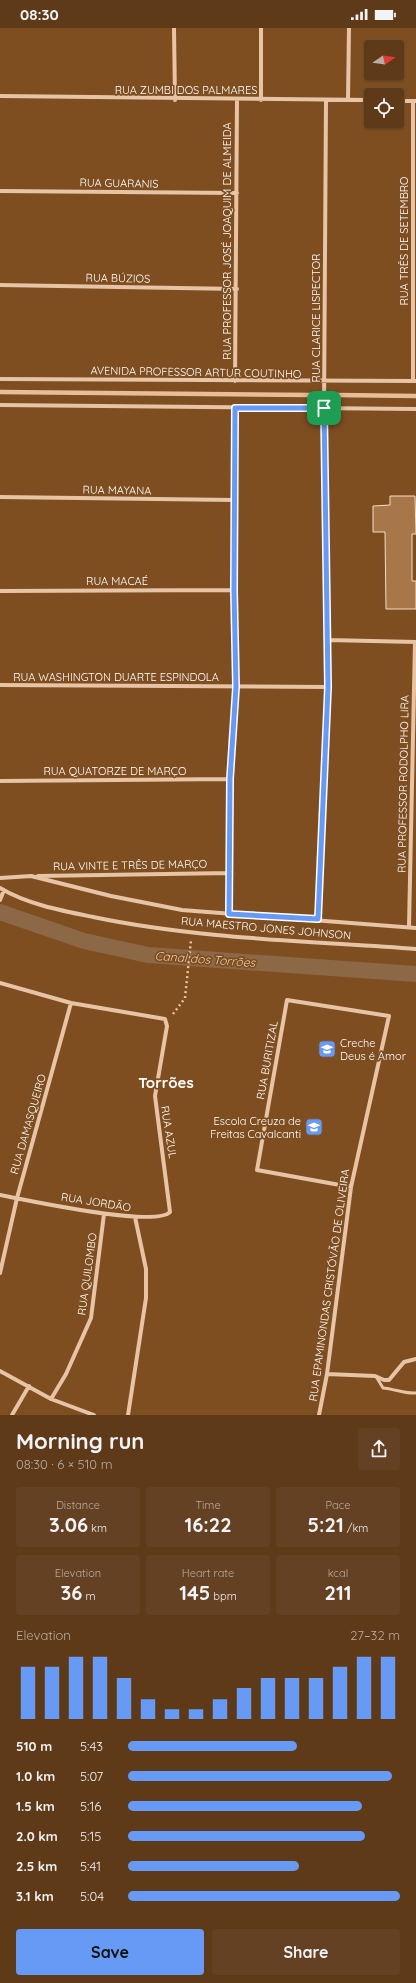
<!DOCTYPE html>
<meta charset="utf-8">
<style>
body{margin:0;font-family:Quicksand,sans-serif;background:#644122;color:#f1f3f6;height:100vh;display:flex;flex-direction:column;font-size:15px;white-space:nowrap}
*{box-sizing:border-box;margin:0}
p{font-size:13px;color:#b9ada2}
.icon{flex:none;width:22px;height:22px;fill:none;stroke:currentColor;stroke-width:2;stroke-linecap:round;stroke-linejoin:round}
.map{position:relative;height:1387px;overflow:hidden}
.drawer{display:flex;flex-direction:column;background:#5e3a19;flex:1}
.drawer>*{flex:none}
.needle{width:26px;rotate:77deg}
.fabs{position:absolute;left:364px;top:12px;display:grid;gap:8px}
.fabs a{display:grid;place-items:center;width:40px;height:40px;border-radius:4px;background:#5e3a19;box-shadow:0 1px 3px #0004,0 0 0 1px #735438;font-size:20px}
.pin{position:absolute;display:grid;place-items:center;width:34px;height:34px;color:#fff;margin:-17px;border-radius:8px;box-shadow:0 2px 6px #0006}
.round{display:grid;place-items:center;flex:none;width:42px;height:42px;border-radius:4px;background:#644122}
.overview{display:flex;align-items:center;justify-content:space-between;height:68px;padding:0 16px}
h1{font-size:22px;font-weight:800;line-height:30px}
.stats{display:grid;grid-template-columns:repeat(3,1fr);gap:6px;height:68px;padding:4px 16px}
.stats div{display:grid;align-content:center;border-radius:4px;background:#644122;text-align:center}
.stats b{font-size:20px;font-weight:800}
.stats small{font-size:11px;font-weight:400}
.stats p{font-size:11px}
.chart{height:112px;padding:8px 16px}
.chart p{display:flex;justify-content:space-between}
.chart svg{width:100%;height:72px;margin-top:4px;stroke:#669af4;stroke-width:6}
.action{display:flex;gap:8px;margin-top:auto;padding:8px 16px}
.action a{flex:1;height:46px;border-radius:4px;background:#669af4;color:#111;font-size:16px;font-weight:800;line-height:46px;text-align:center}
.action a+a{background:#644122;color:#f1f3f6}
ul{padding:0 16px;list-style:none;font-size:13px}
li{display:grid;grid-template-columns:64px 48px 1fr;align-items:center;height:30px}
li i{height:10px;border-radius:5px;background:#669af4}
.status{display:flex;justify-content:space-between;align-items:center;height:28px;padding:0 20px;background:#5e3a19;direction:ltr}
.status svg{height:11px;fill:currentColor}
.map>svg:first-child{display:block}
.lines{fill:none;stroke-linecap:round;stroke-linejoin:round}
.stream{stroke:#e8bd98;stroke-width:4.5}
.canal{stroke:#8c6847;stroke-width:16}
.building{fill:#a77649;stroke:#f5ddc8}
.path{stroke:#e7c4a5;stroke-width:2.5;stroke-dasharray:2 3;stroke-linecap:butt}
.lane{stroke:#e7c4a5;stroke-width:3}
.street{stroke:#e7c4a5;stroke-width:4}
.route-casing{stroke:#fff;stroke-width:8}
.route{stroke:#669af4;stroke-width:5}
.labels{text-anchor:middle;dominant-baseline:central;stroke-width:3.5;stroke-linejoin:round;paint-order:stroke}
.street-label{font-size:11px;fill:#fff;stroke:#7e4e21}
.poi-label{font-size:11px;fill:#fff;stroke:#7e4e21;text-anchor:start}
.water-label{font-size:12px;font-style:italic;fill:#efcdb0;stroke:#7e4e21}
.district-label{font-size:15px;font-weight:bold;fill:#fff;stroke:#7e4e21}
</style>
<div class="status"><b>08:30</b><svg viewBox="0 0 49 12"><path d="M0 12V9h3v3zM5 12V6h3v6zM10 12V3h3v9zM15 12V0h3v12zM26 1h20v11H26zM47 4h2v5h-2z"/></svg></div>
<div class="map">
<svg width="416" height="1387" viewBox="0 0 416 1387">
<rect width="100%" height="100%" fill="#7e4e21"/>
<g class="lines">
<path class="stream" d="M0,364L311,367
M337,367L416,368"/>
<path class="canal" d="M0,884L84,913L148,927L416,946"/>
</g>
<path class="building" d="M390,468H415L416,506H412V553H416V581H386L385,504H373V478L390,477Z"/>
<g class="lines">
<path class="path" d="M173,986L185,970L191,912"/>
<path class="lane" d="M377,1350L383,1360C395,1361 404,1366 416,1365"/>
<path class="street" d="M174,0L175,72
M0,68L371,72
M261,72V0
M348,72L349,0
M397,73H416
M413,73V353
M0,163L237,165
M0,257L237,261
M0,351L416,353
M235,353L237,72
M0,377L416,381
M0,469L234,472
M0,563L233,562
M328,612L416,614
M0,657L328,659
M0,753L230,751
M38,848L229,845
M0,850L31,848L111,868L182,882L416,900
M0,860C26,876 63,883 93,889C199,911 308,913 416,921
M0,872L4,862
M229,886L230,751L236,659L233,562L235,380
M318,891L328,659L324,380L326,72
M409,899L415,614
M0,955L71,975L165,991L167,998L155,1068L170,1184C156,1200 26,1172 0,1167
M0,1245L17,1170L71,975
M0,1343L51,1371L94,1387
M327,1346L375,1348L384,1352H389L404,1334L416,1331
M51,1371L66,1346L91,1290L104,1186
M12,1387L29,1358
M128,1387L146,1270V1241L135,1189
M319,1387L327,1346L351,1159L389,988L287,972L257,1142L351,1159"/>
</g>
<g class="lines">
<defs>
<path id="route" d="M235,380H324L328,659L318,891L229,886L230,751L236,659L234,562Z"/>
</defs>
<use href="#route" class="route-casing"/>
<use href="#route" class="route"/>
</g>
<defs>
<symbol id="school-square" viewBox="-11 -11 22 22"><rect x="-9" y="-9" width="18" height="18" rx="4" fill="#669af4" stroke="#7e4e21"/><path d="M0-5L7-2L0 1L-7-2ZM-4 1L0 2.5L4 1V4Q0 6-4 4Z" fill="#fff"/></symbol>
</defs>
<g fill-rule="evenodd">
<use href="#school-square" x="317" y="1011" width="20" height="20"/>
<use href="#school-square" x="304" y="1089" width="20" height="20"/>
</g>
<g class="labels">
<g class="street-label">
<text x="186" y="62">RUA ZUMBI DOS PALMARES</text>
<text transform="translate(119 155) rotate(1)">RUA GUARANIS</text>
<text transform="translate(227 213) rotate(-90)">RUA PROFESSOR JOSÉ JOAQUIM DE ALMEIDA</text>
<text transform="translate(404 213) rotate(-90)">RUA TRÊS DE SETEMBRO</text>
<text transform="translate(118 250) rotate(1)">RUA BÚZIOS</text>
<text transform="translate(316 290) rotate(-90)">RUA CLARICE LISPECTOR</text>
<text transform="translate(196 344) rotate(1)">AVENIDA PROFESSOR ARTUR COUTINHO</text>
<text transform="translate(117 462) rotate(1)">RUA MAYANA</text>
<text x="117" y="553">RUA MACAÉ</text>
<text x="116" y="649">RUA WASHINGTON DUARTE ESPINDOLA</text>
<text x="115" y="743">RUA QUATORZE DE MARÇO</text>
<text transform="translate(403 756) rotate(-89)">RUA PROFESSOR RODOLPHO LIRA</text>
<text transform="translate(130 837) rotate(-1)">RUA VINTE E TRÊS DE MARÇO</text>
<text transform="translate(266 900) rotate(5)">RUA MAESTRO JONES JOHNSON</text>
<text transform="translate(267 1032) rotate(-80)">RUA BURITIZAL</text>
<text transform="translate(28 1096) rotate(-74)">RUA DAMASQUEIRO</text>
<text transform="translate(169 1104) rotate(81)">RUA AZUL</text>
<text transform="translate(96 1174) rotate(9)">RUA JORDÃO</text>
<text transform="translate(87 1246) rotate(-82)">RUA QUILOMBO</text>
<text transform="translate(329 1257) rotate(-82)">RUA EPAMINONDAS CRISTÓVÃO DE OLIVEIRA</text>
</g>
<g class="poi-label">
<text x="340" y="1015">Creche<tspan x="340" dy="13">Deus é Amor</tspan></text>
<text x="301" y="1093" text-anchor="end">Escola Creuza de<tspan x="301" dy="13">Freitas Cavalcanti</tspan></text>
</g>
<g class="water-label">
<text transform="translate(205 931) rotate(4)">Canal dos Torrões</text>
</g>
<g class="district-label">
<text x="166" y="1054">Torrões</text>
</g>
</g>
</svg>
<div class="fabs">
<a><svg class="needle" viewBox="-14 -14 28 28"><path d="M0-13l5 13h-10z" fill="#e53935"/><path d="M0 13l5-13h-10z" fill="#b9ada2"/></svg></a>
<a><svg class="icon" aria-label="locate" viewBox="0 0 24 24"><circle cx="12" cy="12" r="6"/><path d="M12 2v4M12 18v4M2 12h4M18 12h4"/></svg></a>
</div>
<div class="pin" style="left:324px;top:380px;background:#1e9e55"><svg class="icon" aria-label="arrive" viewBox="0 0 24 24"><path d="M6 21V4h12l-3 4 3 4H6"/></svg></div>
</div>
<section class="drawer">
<div class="overview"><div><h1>Morning run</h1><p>08:30 · 6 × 510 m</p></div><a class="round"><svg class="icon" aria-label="share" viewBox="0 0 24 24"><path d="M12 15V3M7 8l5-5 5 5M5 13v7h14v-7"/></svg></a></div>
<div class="stats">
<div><p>Distance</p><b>3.06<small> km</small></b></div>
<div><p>Time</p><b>16:22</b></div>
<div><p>Pace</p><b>5:21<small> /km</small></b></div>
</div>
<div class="stats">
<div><p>Elevation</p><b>36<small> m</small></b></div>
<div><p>Heart rate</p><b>145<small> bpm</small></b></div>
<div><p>kcal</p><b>211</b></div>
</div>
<div class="chart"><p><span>Elevation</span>27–32 m</p>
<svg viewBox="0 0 160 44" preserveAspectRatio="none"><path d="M5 44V12M15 44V12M25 44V6M35 44V6M45 44V19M55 44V32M65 44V38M75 44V38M85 44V32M95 44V25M105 44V19M115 44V19M125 44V19M135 44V12M145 44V6M155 44V6"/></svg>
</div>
<ul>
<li><b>510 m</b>5:43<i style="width:62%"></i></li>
<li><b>1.0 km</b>5:07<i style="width:97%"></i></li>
<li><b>1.5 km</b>5:16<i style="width:86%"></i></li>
<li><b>2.0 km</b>5:15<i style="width:87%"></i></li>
<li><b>2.5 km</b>5:41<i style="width:63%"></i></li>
<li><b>3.1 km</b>5:04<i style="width:100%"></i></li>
</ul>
<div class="action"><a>Save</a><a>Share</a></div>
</section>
